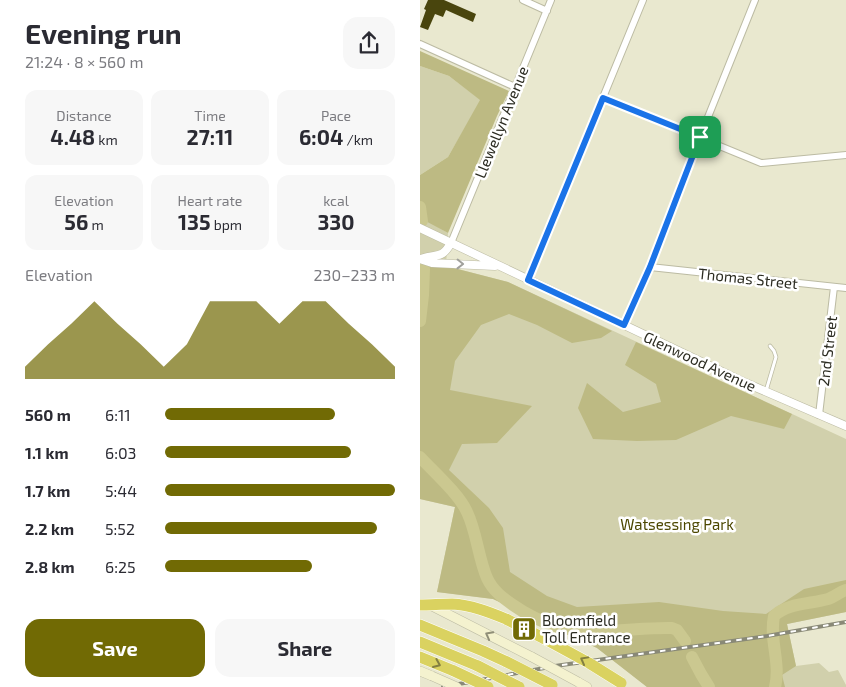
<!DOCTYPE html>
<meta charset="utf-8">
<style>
body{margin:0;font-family:"Exo 2",sans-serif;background:#f7f7f7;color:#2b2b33;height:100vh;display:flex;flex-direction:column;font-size:19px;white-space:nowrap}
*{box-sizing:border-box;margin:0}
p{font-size:16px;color:#7c7c81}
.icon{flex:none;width:28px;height:28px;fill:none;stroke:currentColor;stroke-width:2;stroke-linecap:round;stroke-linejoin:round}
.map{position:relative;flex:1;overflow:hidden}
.sheet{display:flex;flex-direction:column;background:#fff;width:420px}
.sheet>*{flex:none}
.pin{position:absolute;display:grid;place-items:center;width:42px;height:42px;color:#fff;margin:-21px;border-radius:10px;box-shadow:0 2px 8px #0006}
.round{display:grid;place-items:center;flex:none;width:52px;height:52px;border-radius:15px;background:#f7f7f7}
.summary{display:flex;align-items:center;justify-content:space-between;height:85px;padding:0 25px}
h1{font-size:28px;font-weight:700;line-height:38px}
.stats{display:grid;grid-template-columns:repeat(3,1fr);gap:8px;height:85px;padding:5px 25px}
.stats div{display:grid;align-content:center;border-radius:12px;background:#f7f7f7;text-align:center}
.stats b{font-size:21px;font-weight:700}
.stats small{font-size:14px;font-weight:400}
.stats p{font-size:14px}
.chart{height:140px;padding:10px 25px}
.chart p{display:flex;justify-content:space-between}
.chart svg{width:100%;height:90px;margin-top:5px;fill:#716a04;opacity:.7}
.primary-button{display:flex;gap:10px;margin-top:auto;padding:10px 25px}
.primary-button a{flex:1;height:58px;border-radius:15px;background:#716a04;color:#fff;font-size:20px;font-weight:700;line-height:58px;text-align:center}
.primary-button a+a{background:#f7f7f7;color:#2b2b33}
ul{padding:0 25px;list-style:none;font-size:16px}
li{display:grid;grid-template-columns:80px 60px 1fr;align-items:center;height:38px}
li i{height:12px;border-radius:6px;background:#716a04}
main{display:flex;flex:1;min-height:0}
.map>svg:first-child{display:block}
.green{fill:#d1d0ac}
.forest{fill:#bdba83}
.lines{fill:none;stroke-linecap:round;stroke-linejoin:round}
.river{stroke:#cbc890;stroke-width:12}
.building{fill:#49450d}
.service-casing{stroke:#bcbba3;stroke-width:4.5}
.minor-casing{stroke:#bcbba3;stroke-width:8}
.tertiary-casing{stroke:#bcbba3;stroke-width:9}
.secondary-casing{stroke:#bcbba3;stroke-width:10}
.motorway-casing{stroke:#fff;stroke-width:12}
.service{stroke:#fff;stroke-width:3}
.minor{stroke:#fff;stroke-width:6}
.tertiary{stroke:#fff;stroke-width:8}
.secondary{stroke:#f4f2cf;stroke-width:9}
.motorway{stroke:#dad260;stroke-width:11}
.rail-casing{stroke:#898977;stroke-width:4}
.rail{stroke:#fff;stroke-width:2;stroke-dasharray:5.5;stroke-linecap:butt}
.secondary-bridge-casing{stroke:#bcbba3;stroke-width:10;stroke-linecap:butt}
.motorway-bridge-casing{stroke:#fff;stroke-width:12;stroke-linecap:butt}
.secondary-bridge{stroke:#f4f2cf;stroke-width:9}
.motorway-bridge{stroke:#dad260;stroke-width:11}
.oneway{stroke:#a0a09c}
.oneway2{stroke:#908f78}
.oneway3{stroke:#837f41}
.route-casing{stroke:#fff;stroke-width:10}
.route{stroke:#1a73e8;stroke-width:6}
.labels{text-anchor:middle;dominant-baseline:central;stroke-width:5;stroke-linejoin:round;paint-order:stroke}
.street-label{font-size:15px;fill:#2c2c22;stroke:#fff}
.park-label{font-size:15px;fill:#4c4701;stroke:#fff}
.poi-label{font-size:15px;fill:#2c2c22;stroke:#fff;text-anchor:start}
</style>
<main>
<section class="sheet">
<div class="summary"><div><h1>Evening run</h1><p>21:24 · 8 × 560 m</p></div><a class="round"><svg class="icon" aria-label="share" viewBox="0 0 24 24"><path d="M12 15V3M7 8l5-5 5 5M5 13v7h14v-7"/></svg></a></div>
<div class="stats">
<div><p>Distance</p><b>4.48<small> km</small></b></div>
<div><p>Time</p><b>27:11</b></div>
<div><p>Pace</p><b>6:04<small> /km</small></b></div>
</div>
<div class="stats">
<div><p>Elevation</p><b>56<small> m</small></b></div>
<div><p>Heart rate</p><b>135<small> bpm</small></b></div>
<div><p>kcal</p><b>330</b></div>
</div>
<div class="chart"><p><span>Elevation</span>230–233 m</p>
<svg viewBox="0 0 160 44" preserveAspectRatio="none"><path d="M0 44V38L10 27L20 17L30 6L40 17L50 27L60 38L70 27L80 6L90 6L100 6L110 17L120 6L130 6L140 17L150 27L160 38V44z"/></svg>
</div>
<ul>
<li><b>560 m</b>6:11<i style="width:74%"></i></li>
<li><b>1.1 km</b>6:03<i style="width:81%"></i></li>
<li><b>1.7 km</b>5:44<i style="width:100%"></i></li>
<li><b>2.2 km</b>5:52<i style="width:92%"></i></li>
<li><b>2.8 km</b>6:25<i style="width:64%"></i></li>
</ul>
<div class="primary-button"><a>Save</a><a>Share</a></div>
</section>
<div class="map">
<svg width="426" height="687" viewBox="0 0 426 687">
<rect width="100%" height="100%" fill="#e9e8cf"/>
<path class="green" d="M0,66L29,76L61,100L28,157L0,175Z
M0,187L11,223L28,233L26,266L88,282L426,439V612L367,624L376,666L399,663L409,672L418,670L426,685V687H227L177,648L73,599L17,592L35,507L0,499Z"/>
<path class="forest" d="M0,51L89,91L77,116L28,233L0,218V175L28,157L60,100L29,76L0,66Z
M26,266L88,282L192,331L181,338L152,343L117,325L89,314L61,325L35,361L30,390L112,406L77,443L42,444L29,470L69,508L83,528L90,572L127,596L157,607L239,602L303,611L346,614L384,589L426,580V612L367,624L376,666L362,675L365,687H227L177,648L73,599L17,592L35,507L0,499V267Z
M216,342L372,414L364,429L311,416L256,440L217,441L173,439L158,408L167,383L203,412L241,402L236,384L205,365Z"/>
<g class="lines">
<path class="river" d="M0,207L2,221
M0,321L3,295L4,269
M0,457C14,472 39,494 47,512C57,533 58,557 67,578C73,591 83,598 93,605C107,615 122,622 138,627C172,636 217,627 252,628L257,630L265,641
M272,657L281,674L289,687
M355,687C361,663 349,640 354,616C367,603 391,604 408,599C414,597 420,592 426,590"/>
</g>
<path class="building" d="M8,0H24L56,14L53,22L26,10L23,17L15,14L8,30L0,27L6,10L4,9Z"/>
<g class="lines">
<defs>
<path id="service" d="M346,391L356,357L354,351L350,346"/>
<path id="minor" d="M103,0L127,11
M0,44L95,87
M183,98L341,163L426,155
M31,243L131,0
M230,267L426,288
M108,280L223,0
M204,325L230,267L280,137L335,0
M399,415L414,287"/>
<path id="tertiary" d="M0,228L326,383L426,426
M0,259L12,263L75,266
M1,259C18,253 21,260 31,243"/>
<path id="secondary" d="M12,606L112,657
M0,671L12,676
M158,682L167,687"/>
<path id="motorway" d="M86,619L125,639
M0,625L63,651L87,662
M0,642L58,666
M0,657L34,671"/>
</defs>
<use href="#service" class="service-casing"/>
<use href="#minor" class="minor-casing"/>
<use href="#tertiary" class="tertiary-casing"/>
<use href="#secondary" class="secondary-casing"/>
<use href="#motorway" class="motorway-casing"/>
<use href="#service" class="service"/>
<use href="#minor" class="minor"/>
<use href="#tertiary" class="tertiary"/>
<use href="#secondary" class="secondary"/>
<use href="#motorway" class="motorway"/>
<defs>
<path id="rail" d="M23,687L135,666L347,636L426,622"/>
</defs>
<use href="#rail" class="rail-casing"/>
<use href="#rail" class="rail"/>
<defs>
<path id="secondary-bridge" d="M112,657L158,682
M12,676L37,687"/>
<path id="motorway-bridge" d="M0,605C11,605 21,604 32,604C51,605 69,612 86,619
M125,639L169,663L201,683
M87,662L132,685
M58,666L99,687
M34,671L68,687"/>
</defs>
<use href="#secondary-bridge" class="secondary-bridge-casing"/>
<use href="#motorway-bridge" class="motorway-bridge-casing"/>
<use href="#secondary-bridge" class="secondary-bridge"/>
<use href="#motorway-bridge" class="motorway-bridge"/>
</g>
<defs><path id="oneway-chevron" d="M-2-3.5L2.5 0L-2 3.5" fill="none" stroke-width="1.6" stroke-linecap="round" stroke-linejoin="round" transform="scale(1.25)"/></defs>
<use class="oneway" href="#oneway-chevron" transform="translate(40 264) rotate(1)"/>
<use class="oneway2" href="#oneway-chevron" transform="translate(69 635) rotate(-152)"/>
<g class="oneway3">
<use href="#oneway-chevron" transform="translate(164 660) rotate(-151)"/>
<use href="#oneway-chevron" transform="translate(17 664) rotate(23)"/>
</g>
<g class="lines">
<defs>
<path id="route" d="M183,98L280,137L230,267L204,325L108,280Z"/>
</defs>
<use href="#route" class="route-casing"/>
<use href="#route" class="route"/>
</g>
<defs>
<symbol id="building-square" viewBox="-11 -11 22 22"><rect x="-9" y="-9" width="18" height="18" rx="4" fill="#716a04" stroke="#fff"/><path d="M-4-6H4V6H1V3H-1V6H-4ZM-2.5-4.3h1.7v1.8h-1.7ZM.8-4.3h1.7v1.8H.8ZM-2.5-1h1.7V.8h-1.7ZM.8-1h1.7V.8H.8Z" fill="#fff"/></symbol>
</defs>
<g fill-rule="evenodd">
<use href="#building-square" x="90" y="615" width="28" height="28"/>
</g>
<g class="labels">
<g class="street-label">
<text transform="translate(81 122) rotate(-68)">Llewellyn Avenue</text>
<text transform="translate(328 278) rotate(6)">Thomas Street</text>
<text transform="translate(407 351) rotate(-83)">2nd Street</text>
<text transform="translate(280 361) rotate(25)">Glenwood Avenue</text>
</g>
<g class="park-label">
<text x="257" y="524">Watsessing Park</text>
</g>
<g class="poi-label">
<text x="122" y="620">Bloomfield<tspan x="122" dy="17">Toll Entrance</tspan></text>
</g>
</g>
</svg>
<div class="pin" style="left:280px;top:137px;background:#1e9e55"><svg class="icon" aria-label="arrive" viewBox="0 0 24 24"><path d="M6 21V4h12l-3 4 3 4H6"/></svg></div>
</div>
</main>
